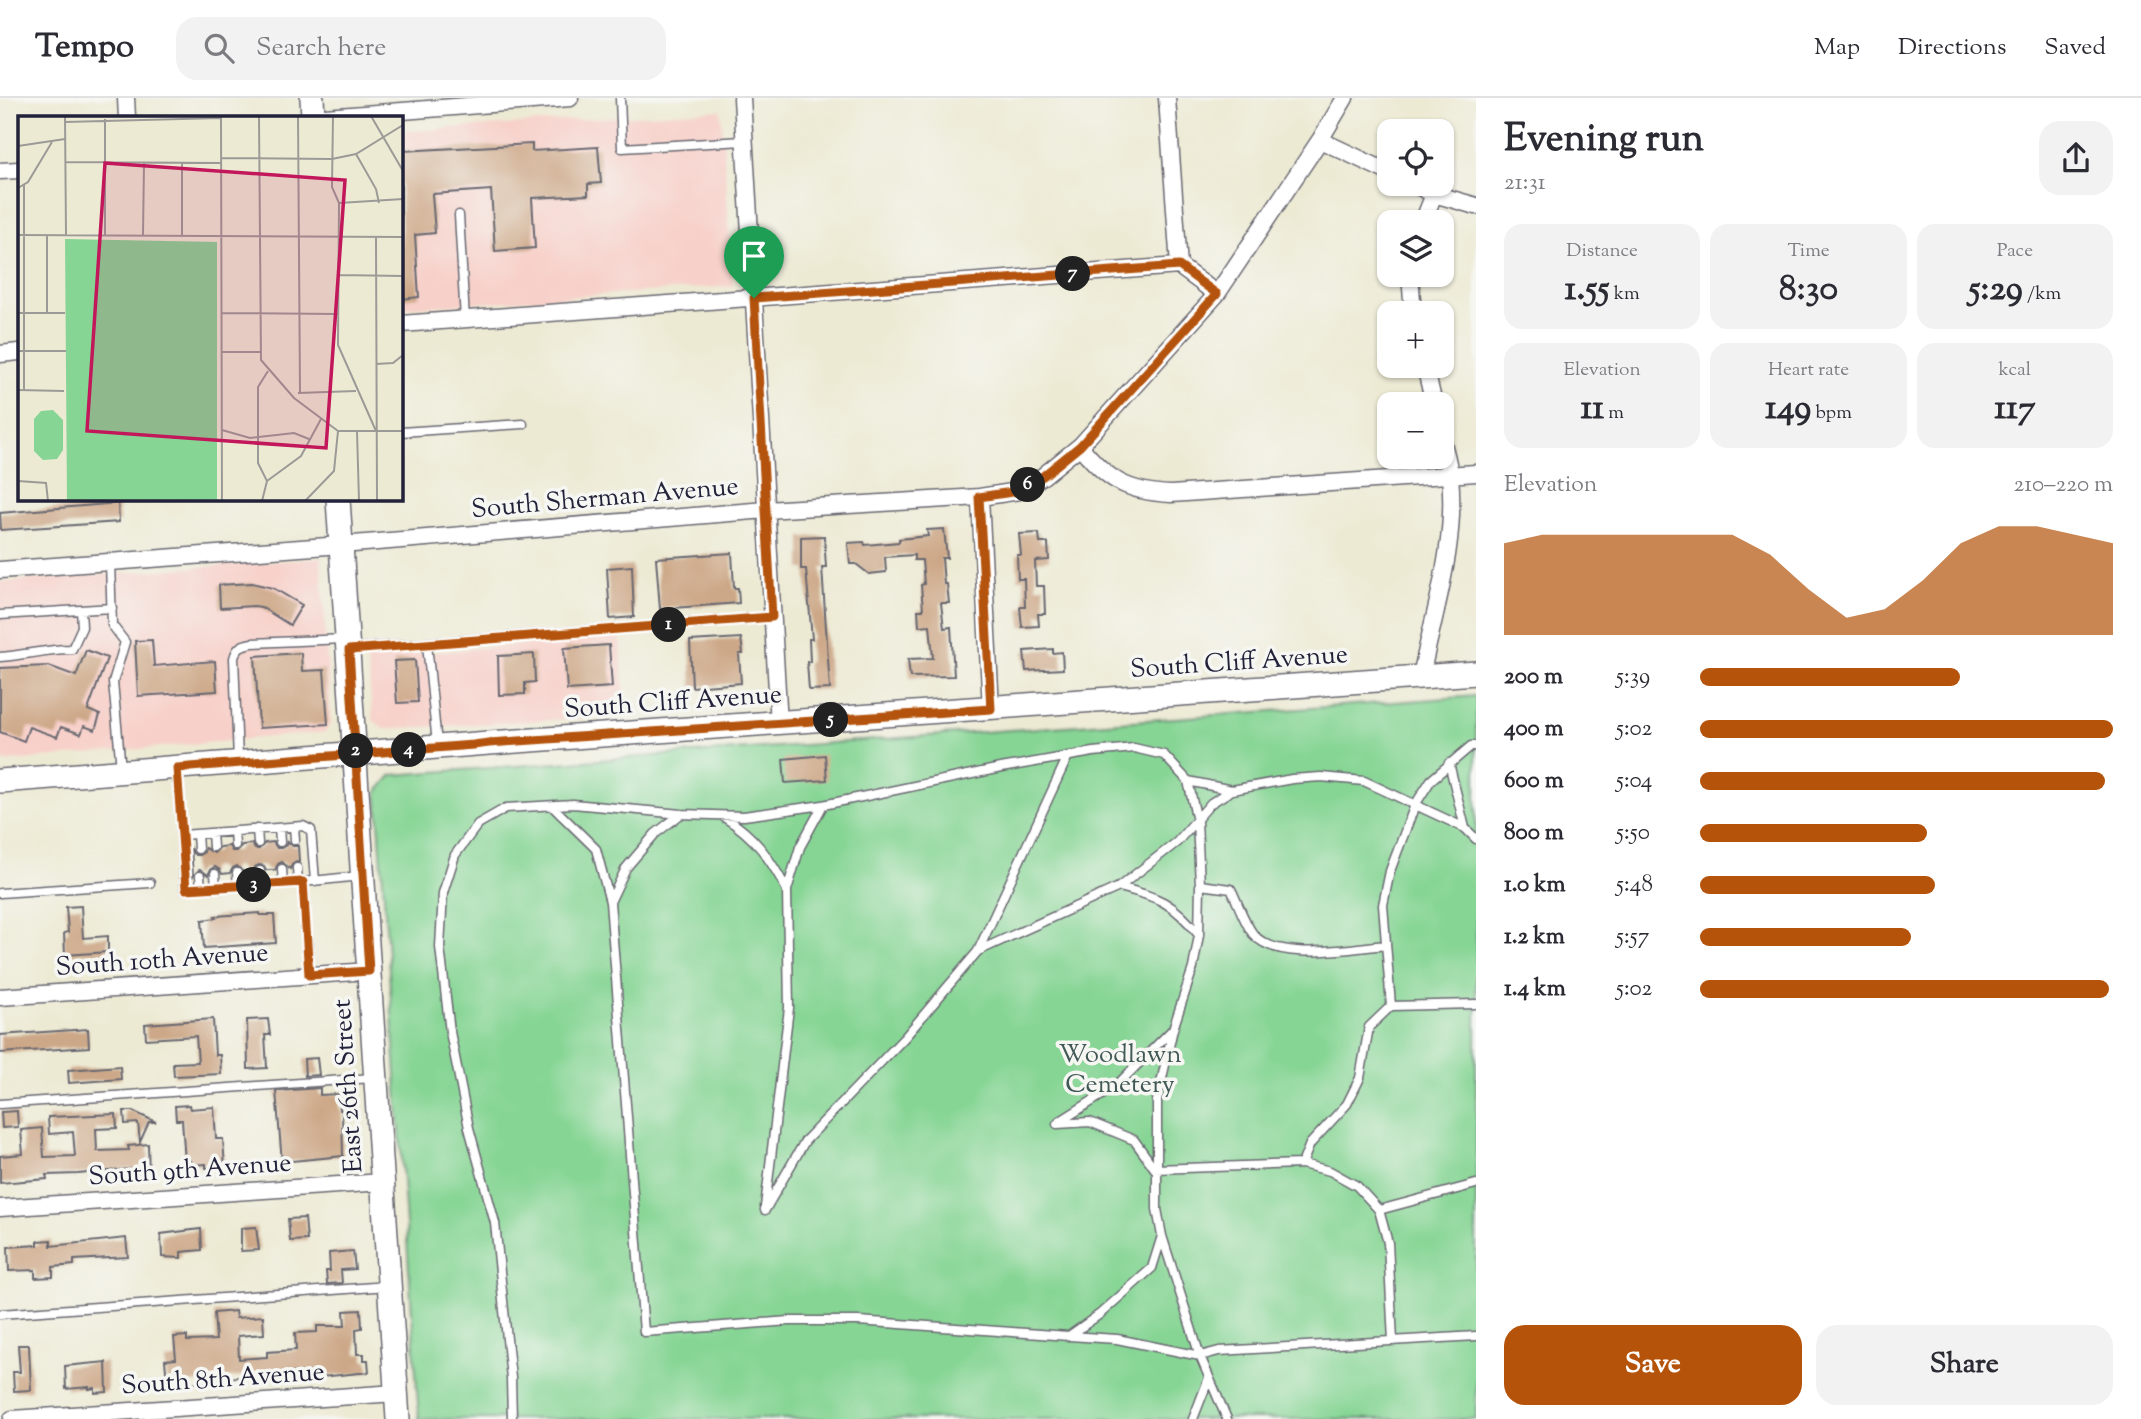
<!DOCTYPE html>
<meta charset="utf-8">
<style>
body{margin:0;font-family:"Sorts Mill Goudy",serif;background:#f2f2f3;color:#2b2b33;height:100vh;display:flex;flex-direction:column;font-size:26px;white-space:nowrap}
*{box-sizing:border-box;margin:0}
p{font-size:23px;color:#7c7c81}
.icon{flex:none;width:38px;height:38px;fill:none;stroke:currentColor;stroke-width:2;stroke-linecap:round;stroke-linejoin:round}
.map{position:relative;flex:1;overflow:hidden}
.side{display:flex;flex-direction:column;background:#fff;width:665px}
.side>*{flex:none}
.buttons{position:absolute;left:1377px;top:21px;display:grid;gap:14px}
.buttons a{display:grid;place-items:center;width:77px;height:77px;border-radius:14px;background:#fff;box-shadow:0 2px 5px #0004;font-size:35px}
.pin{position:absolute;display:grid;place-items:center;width:60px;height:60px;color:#fff;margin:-72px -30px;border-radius:50% 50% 50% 0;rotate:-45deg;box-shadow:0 0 7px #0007}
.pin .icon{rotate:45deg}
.km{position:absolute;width:35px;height:35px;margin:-18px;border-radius:50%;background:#222;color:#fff;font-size:19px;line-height:35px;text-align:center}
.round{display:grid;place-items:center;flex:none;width:74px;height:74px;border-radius:21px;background:#f2f2f3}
.summary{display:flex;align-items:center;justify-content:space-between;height:119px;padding:0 28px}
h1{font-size:38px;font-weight:800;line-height:52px}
.figures{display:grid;grid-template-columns:repeat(3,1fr);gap:10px;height:119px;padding:7px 28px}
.figures div{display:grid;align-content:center;border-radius:18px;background:#f2f2f3;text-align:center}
.figures b{font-size:35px;font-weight:800}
.figures small{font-size:19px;font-weight:400}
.figures p{font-size:19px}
.chart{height:196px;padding:14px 28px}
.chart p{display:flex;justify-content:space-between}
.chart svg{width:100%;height:126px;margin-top:7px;fill:#b45309;opacity:.7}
.action{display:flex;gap:14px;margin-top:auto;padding:14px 28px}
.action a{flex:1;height:80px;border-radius:21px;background:#b45309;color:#fff;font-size:28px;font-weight:800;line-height:80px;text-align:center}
.action a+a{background:#f2f2f3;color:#2b2b33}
ul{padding:0 28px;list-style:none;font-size:23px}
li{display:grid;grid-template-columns:112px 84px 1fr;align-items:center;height:52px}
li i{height:18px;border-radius:9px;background:#b45309}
header{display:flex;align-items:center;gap:42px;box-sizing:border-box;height:98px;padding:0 35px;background:#fff;border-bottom:2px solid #e1e1e2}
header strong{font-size:33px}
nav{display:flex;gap:38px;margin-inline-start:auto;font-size:24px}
.search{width:490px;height:63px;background:#f2f2f3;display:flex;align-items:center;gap:18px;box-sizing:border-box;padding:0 24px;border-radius:21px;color:#7c7c81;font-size:26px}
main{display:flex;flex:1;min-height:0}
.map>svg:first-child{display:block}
.built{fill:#f7d0c9}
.green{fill:#86d594;stroke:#547c68;stroke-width:2}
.building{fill:#cda888}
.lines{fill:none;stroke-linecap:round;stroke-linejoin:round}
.lane-casing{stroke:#696871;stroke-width:11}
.street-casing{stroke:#696871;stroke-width:19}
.secondary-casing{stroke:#696871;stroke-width:26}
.lane{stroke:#fff;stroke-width:8}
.street{stroke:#fff;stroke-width:16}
.secondary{stroke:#fff;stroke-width:23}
.route-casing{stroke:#fff;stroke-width:14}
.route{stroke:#b45309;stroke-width:9}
.labels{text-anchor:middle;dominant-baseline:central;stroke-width:7;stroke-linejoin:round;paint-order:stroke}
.street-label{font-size:26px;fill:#22223b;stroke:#f6f6f2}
.park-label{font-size:26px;fill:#405856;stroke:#f6f6f2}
.inset-road{fill:none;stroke:#9c9a97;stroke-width:2}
.view{fill:#c2185b;fill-opacity:0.15;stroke:#c2185b;stroke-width:3.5}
.inset-edge{fill:none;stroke:#22223b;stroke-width:3.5}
</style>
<header>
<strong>Tempo</strong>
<div class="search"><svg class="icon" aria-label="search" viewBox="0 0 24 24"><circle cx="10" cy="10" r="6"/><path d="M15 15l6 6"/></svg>Search here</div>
<nav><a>Map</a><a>Directions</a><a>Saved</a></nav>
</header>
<main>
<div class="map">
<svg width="1476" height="1321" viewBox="0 0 1476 1321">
<rect width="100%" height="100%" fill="#f6f6f2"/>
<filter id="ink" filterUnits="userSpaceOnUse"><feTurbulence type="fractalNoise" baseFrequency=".0143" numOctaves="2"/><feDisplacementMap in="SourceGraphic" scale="14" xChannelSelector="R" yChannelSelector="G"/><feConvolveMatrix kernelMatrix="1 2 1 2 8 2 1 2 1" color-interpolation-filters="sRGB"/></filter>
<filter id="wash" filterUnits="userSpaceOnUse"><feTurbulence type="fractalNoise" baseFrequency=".00686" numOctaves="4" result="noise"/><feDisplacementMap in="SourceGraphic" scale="28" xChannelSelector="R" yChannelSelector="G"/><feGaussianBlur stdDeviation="1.57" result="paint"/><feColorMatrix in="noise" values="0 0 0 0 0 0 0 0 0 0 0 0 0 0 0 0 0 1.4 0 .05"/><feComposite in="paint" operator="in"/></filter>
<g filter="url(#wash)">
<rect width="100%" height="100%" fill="#edead4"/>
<path class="built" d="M721,12L733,188L401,210V34Z
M321,460L331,625L325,634L0,664V484Z
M620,538L626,618L384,631L373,622L367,560Z"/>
<path class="green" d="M1476,598V1321H419L377,694L392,677Z"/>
<g id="blocks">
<path class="building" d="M532,46V53L598,49L601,85L588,86V97L532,100L535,150L495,153L491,92L432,96L435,135L415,137L419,199L401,201V53Z
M118,405L119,424L1,432L0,415Z
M944,431L947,460H942L944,486H947L949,505H941L944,530L951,529L954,578L910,579L908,561L933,560L930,527L919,528L918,512H923L921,487L924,486L922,462H914V457L885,459L886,474L869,476L856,466H850L848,445L864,444L865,447L899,444V441L928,438L927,432Z
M1039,435L1040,445H1048L1049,462L1035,463L1036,488H1044L1045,516H1038L1039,528L1022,529L1020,509H1025L1024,481H1018L1017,457H1021L1019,436Z
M824,438L826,469H822L830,591L809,592L807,564H810L809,541H812L806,471H801V439Z
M732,455L734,490H738L739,505L660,511L656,460Z
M632,468L634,519L610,521L607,470Z
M252,485L273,490L302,507L290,527L261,509L254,508L220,510L219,487Z
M741,540L743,556H739L741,585L692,589L690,543Z
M152,542L154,568L215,563L217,593L138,598L135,543Z
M609,547L612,589L567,592L564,550Z
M1053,551V555L1062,554L1063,571L1026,573L1024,553Z
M86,552L107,560L88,612L100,617L95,632L84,628L81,636L61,629L57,639L29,629L24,643L0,634V570L49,568L76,578Z
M301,555L302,573L324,572L328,626L259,630L255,558Z
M534,556L535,584L525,585V596L499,597L498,558Z
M415,562L418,604L397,605L394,563Z
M825,657L827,682L785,685L783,661Z
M287,743L293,748H298L299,764L293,765L290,771L282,764L278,766L275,772H266L264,768L259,767L255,769L253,773L243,774L237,768L233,770L230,775L222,776L220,772L215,769L211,771L208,777L200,771L193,778L191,751L195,757H199L204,754L205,750L214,755L220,749L229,748L232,753H236L242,747L252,746L255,751H259L265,745L273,744L277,750H281L286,747Z
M81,808L83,840L108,838V854L65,857L64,835L68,834L66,809Z
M260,815V817H274L276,845L204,850L202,822L216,820L215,818Z
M213,921L215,957H220L221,976L174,978L173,965L198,964L196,938L146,941L145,926Z
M268,921L270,937H265L267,970L248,971L247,922Z
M88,931L89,949L0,955V937Z
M317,960L319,977L305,978L304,961Z
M120,968L121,981L69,985L68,972Z
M320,990V997L339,996L340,1012H342L343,1058L282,1064L276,993Z
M189,1007L190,1011L214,1009L216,1041H223L225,1069L206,1070V1066L191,1067L190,1063L185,1064L182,1022H176L175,1008Z
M17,1013L18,1029L2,1030L1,1014Z
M124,1013H132L156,1024H149L140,1044L138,1025L125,1026Z
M116,1016L117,1030L96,1031L97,1053L129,1052L128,1048L148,1046L149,1076L131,1077V1071L78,1076L46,1077L47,1081L0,1085V1058L23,1056L21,1032L42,1030L44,1059L75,1058L73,1034L49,1036L48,1019Z
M305,1120L307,1142L290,1143L288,1121Z
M256,1129L259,1152L241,1153V1130Z
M201,1131L202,1152L181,1154V1160L162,1159L161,1136Z
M126,1140L128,1159L74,1162V1167L53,1169V1179L35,1180V1172L9,1173L8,1149L38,1147V1143L51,1142V1148Z
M353,1153L355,1171L341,1172L342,1185L327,1186L326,1173H330L329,1155Z
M361,1212L362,1230L356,1231L357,1256H364V1262H368L369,1274L321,1279V1274L289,1275L205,1282V1284L172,1286V1284H167L165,1262L176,1261L174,1239L187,1238V1243L216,1242L214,1215L235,1213L236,1220L263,1218L264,1236L238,1238L239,1261L267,1259V1254L296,1252L295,1235L317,1234V1228H345L344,1213Z
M18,1247H29L31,1292L14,1293L13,1274H20Z
M106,1264L107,1294L95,1295V1290L89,1291V1289L66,1291L65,1268Z"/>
</g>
</g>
<g filter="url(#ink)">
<use href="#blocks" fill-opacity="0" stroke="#696871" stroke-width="2"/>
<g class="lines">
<defs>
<path id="lane" d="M620,0L622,50L744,43
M459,117L465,222
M401,334L523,326
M110,464L112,527L125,544L113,584L121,671
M0,517L112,510
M427,546L437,646
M349,551L772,519
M0,559C25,557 48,551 72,551L82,529L81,512
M238,662L234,560C237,549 241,547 252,545L345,541
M1449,665L1465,730
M177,671L185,791L303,784
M1188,683L1197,723L1200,787L1199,837L1193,870L1173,931L1157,1003V1111L1162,1138L1200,1258L1227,1321
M552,708L596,751L610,804
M681,716L655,736L626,770L610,804L644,1234L789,1223H858L1069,1238L1100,1216L1152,1170L1162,1138
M724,719C756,739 769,759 787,792
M294,729L295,742
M279,730L280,744
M257,731L258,745
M234,733L235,747
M212,735L213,749
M197,736L198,751
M182,737L303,728L311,732L315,783
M297,770L298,784
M282,771L283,785
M260,773V786
M237,775L238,788
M215,776L216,789
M200,778L201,790
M1200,787L1231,791C1238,805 1244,824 1253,836C1277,865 1352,850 1386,847
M1119,789C1158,799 1173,804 1199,837
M0,795L150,785
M978,853L1119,789L1177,744L1211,705L1232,692
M309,877L303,784L360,778
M1391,908L1476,906
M0,1006L373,980
M1059,1024L1116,988L1173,931
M1057,1026L1090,1024L1134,1042L1155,1071L1302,1066L1330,1073L1357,1088L1379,1112L1388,1145L1393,1243
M1302,1066L1310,1046L1347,1006L1360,980L1369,929L1391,908L1383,807L1390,773L1415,707L1431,682L1471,648H1476
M765,1109L789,910L787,792L800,749L823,707
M765,1112L805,1043L905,939L978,853L1068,658
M1379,1112L1476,1086
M0,1216L388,1188
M1069,1238L1117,1241L1200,1258L1219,1253L1476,1238
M512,1321L511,1280L495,1125L469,1030L450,934L440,849L443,795L455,757L478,726L506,710L573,706L681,716L744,718L823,707L1001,670L1093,654L1134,650L1164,657L1188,683L1232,692L1292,681L1321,679L1364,683L1465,730L1476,741
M1193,1321L1209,1280"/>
<path id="street" d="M126,0L127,19
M742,0L779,626
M1167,0L1179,168L1217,196
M325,19L570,0
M1320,42L1390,75
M0,73L19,72
M1413,86L1434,96L1476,108
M1423,124L1434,96
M1410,177L1413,215
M401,226L1179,168
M0,256L19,254
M1425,268L1434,306
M1080,348C1107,382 1127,394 1171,396L1476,375
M980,399L991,611
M0,472L341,447L766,412L980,399L1019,393L1043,378L1080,348L1217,196L1320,42L1345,0
M1421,579C1434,512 1457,448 1450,378C1449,366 1445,353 1442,341
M0,899L369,873
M0,1110L383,1084
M12,1321L396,1295"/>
<path id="secondary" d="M312,0L313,19
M338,401L398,1321
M0,683L489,645L1476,575"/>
</defs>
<use href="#lane" class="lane-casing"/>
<use href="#street" class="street-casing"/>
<use href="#secondary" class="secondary-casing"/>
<use href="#lane" class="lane"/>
<use href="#street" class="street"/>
<use href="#secondary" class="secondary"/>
</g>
</g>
<g class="lines" filter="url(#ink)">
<defs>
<path id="route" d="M754,200L772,519L349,552L369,873L309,877L303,784L186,791L177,670L473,647L489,645L991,611L979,399L1019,393L1043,378L1080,348L1217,196L1179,168L754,200"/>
</defs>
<use href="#route" class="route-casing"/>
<use href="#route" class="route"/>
</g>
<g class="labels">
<g class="street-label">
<text transform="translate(605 401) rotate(-5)">South Sherman Avenue</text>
<text transform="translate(1239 565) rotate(-4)">South Cliff Avenue</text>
<text transform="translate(673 605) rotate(-4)">South Cliff Avenue</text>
<text transform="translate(162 863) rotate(-4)">South 10th Avenue</text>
<text transform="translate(349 988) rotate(-94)">East 26th Street</text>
<text transform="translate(190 1073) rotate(-4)">South 9th Avenue</text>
<text transform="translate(223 1282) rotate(-4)">South 8th Avenue</text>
</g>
<g class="park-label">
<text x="1120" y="957">Woodlawn<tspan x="1120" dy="30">Cemetery</tspan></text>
</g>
</g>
<g transform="translate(18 18)">
<rect width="385" height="385" fill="#edead4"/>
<path d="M47,123L199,126V385H49ZM35,294L45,304V334L39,343L25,344L16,335V303L23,295Z" fill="#86d594"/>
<path class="inset-road" d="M47,0L48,119M203,0L204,385M241,0L243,244L276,282L320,315M280,0L282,276M315,0L314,71L321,87L320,229L358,315M353,0L385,55M87,3V119M47,6L203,2M0,30L47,23M338,38L358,73L361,87M203,42L314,43L338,38L385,9M48,46L203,47M164,47V120M0,72L10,66L34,26M321,87L385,83M0,119L385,121M125,119L126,47M358,121L359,385M320,159L385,160M0,197H47M29,197V119M204,197L320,198M0,235H48M204,236H242M358,248L375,247L385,239M0,274L46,275M6,274V69M280,277L338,275M204,314L232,322L276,317L291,323M320,315H385M339,315L341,385M0,365L28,367L30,385M249,365L283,340L303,303M244,385L249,365L240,347V271L250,255M287,385L316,355L320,315"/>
<path class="view" d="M87,47L327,64L308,332L69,315Z"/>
<rect width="385" height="385" class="inset-edge"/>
</g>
</svg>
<div class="buttons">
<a><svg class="icon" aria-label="locate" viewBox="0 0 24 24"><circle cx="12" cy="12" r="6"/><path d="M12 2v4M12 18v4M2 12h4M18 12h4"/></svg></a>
<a><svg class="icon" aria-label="layers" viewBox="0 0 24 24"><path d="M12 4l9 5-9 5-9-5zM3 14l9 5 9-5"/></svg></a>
<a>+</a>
<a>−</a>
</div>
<div class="pin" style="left:754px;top:200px;background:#1e9e55"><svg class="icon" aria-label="arrive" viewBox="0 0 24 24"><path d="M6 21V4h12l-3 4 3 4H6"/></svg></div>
<b class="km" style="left:669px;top:527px">1</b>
<b class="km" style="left:356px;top:653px">2</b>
<b class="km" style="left:254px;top:787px">3</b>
<b class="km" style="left:409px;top:652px">4</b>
<b class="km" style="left:831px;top:622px">5</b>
<b class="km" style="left:1028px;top:387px">6</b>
<b class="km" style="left:1073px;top:176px">7</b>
</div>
<section class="side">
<div class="summary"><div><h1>Evening run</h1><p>21:31</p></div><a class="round"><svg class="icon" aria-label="share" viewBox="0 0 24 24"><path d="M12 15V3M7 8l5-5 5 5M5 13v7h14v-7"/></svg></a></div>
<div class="figures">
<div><p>Distance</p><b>1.55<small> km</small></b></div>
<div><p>Time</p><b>8:30</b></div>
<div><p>Pace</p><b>5:29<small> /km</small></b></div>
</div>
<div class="figures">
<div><p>Elevation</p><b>11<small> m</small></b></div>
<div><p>Heart rate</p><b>149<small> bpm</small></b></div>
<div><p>kcal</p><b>117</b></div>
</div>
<div class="chart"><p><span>Elevation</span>210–220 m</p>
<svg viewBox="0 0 160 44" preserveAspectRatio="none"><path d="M0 44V12L10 9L20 9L30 9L40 9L50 9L60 9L70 16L80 28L90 38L100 35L110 25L120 12L130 6L140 6L150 9L160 12V44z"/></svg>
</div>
<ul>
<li><b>200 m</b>5:39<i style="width:63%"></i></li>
<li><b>400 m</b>5:02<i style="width:100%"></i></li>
<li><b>600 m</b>5:04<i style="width:98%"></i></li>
<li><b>800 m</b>5:50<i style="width:55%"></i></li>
<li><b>1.0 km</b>5:48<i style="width:57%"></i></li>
<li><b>1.2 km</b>5:57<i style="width:51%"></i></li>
<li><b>1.4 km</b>5:02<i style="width:99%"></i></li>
</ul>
<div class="action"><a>Save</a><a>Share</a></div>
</section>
</main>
